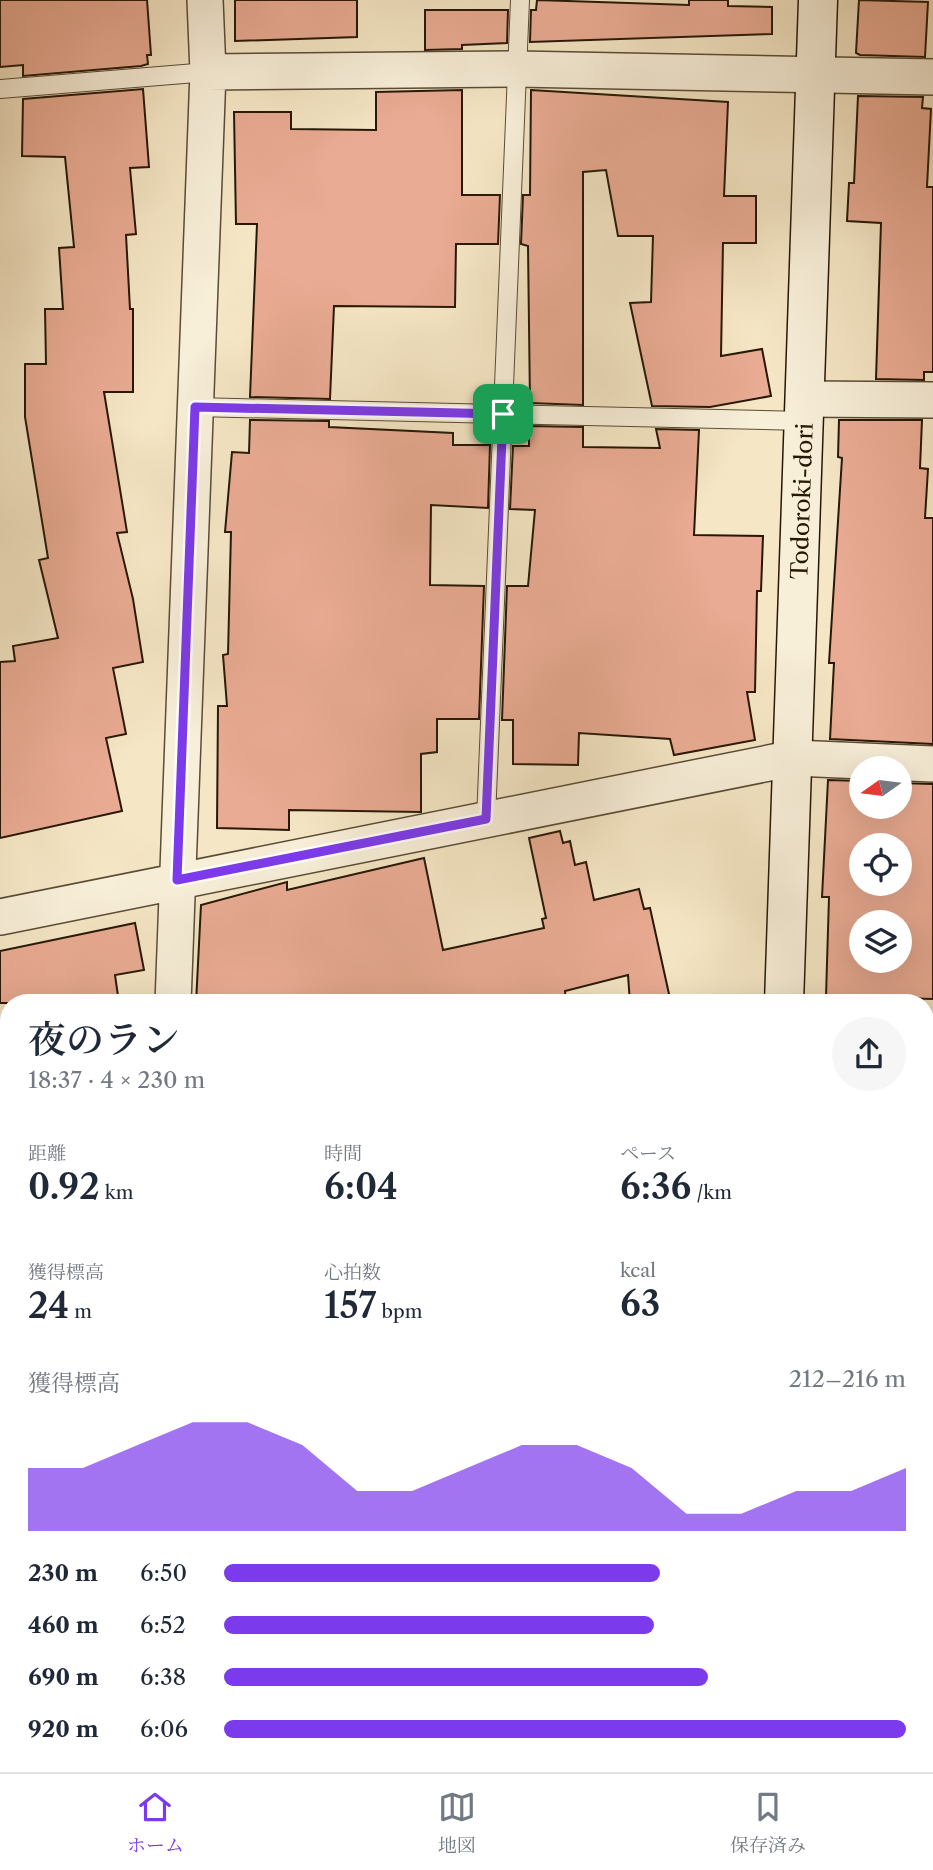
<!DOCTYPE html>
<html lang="ja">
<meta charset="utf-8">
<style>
body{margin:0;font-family:"Libre Caslon Text","Noto Serif JP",serif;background:#f6f6f7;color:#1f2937;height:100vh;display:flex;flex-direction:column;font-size:26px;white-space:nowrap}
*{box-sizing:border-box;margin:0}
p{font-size:23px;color:#747a83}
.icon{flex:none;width:38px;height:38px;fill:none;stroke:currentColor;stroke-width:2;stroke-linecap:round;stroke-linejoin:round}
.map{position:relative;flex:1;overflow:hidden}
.side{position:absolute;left:0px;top:994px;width:934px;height:779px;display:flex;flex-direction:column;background:#fff;border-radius:28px 28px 0 0;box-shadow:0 7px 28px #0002}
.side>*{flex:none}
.needle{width:46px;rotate:256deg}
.tools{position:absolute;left:849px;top:756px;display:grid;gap:14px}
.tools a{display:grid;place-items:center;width:63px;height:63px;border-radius:50%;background:#fff;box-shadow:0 7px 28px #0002;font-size:35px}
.pin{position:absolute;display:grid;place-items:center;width:60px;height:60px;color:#fff;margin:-30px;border-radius:14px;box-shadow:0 4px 10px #0006}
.round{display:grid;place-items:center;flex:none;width:74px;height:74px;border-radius:37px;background:#f6f6f7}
.head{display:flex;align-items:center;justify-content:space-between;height:119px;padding:0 28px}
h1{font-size:38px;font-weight:600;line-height:52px}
.metrics{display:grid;grid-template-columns:repeat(3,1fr);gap:10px;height:119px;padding:7px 28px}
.metrics div{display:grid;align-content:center}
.metrics b{font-size:35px;font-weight:600}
.metrics small{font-size:19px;font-weight:400}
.metrics p{font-size:19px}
.chart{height:196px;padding:14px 28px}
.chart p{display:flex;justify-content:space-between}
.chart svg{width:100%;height:126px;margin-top:7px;fill:#7c3aed;opacity:.7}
ul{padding:0 28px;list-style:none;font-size:23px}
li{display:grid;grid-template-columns:112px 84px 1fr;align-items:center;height:52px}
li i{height:18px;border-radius:9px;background:#7c3aed}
.tabs{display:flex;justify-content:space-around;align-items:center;height:98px;border-top:2px solid #e0e1e3;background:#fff;font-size:19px;color:#747a83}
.tabs a{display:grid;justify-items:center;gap:4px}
.tabs .active{color:#7c3aed}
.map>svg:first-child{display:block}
.building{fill:#e9ab93;stroke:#271806;stroke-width:2;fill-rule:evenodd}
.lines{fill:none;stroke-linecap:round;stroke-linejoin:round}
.lane-casing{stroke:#5a4c36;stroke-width:20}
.street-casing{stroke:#5a4c36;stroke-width:38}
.secondary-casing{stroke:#271806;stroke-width:41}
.lane{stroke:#f8efd9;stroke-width:18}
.street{stroke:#f8efd9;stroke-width:35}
.secondary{stroke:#f8efd9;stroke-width:38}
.route-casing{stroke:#fff;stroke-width:14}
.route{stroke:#7c3aed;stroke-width:9}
.labels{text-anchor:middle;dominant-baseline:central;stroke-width:7;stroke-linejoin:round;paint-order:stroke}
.street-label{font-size:23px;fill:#271806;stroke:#f8efd9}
</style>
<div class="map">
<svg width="933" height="1772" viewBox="0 0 933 1772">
<rect width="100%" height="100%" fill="#f5e6c5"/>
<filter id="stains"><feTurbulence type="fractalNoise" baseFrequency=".00286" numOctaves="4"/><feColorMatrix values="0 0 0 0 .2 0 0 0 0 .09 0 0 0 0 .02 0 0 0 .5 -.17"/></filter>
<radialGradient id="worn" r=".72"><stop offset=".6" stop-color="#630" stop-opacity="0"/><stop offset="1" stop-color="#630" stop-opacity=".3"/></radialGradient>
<path class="building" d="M0,0H147L151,55H147L148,64L141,66L23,76V65L0,67Z
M235,0H357V37L235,41Z
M537,0L689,5V0H728V6L772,7V34L530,42L531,10H536Z
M859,0L928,2L925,57L860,55L856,53Z
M425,10H508L507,43L462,45V49L425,50Z
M143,89L149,167L130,168L136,234L126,235L130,309H133V392H104L127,532L117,533L133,599L143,662L113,668L126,734L106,738L122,811L0,838V662L15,661L13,646L58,638L39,560L48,558L25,417V364H46L45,309H63L59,248L74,247L65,157L22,156L23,99Z
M462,90V195H500L498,244H456L455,307L334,306L330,399L250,397L257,224H236L234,112H291V129L376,130V92Z
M531,90L728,102L724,196H756V243H723L721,356L762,349L771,396L710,407L652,406L630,303L651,302L653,236H618L606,170L583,172V405L530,403L528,246L521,244L523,195H530Z
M858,96L923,97L922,108L931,109L927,187H933V372H924V380L876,379L881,223L847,221L849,183H854Z
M250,420L329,421V427L453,433V445H490L488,508L431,505L430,585L484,586L479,719H437V752L421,754V812L289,810V830L217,828L218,706H227L223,655L228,654L231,532H225L232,452L249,453Z
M839,420H922L920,468L928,469L925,518H933V744L830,739L834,663H829L842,458L838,457Z
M529,426L583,427V447L660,448L656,429L699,430L694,535L763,536L761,591H757L755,692H747L755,740L674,755L670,739L579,733L578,765L513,764V720H502L507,586H528L535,510L510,509L513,446H529Z
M828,780L861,781V807H900V783L933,784V999L826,996L829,897H822ZM861,845H900V884H861ZM861,922H900V961H861Z
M560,831L563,843L570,841L575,865L586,862L594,900L639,889L644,909L650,908L671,1003H630L628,975L565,991L566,1003H196L201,905L287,882V890L424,858L443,950L544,928L542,919L546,918L529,838Z
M135,923L144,970L115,975L119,1003H0V951Z"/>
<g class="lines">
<defs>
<path id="lane" d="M0,89L208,72
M195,407L804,421
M486,819L520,0"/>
<path id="street" d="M208,72L517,69L933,77
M805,399L933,400
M0,917L794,758L933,764
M173,1003L208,72L205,0
M926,1193L933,1194
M139,1772L140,1764"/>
<path id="secondary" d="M784,1003L818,0
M0,1677H9
M926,1681H933
M751,1772L752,1764"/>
</defs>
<use href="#lane" class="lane-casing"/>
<use href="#street" class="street-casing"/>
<use href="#secondary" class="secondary-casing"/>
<use href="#lane" class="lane"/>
<use href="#street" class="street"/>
<use href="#secondary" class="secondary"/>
</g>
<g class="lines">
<defs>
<path id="route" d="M195,407L503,414L486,819L177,880Z"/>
</defs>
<use href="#route" class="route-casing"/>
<use href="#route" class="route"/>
</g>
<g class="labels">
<g class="street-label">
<text transform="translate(802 501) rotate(-88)">Todoroki-dori</text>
</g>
</g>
<rect width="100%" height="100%" filter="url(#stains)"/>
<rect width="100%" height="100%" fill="url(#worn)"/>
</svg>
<div class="tools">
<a><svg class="needle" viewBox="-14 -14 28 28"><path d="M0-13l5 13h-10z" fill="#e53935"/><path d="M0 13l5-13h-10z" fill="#747a83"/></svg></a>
<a><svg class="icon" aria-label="locate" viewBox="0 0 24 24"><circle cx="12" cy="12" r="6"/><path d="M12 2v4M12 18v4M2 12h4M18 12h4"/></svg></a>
<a><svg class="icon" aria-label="layers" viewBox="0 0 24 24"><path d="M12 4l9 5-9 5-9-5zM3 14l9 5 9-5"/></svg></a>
</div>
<div class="pin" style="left:503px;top:414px;background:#1e9e55"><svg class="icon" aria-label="arrive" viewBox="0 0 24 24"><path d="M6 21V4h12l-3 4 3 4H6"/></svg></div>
<section class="side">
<div class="head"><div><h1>夜のラン</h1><p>18:37 · 4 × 230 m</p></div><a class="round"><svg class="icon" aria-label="share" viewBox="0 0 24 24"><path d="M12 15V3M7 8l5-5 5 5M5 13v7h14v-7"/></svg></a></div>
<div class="metrics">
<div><p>距離</p><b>0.92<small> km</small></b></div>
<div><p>時間</p><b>6:04</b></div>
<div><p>ペース</p><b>6:36<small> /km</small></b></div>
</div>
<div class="metrics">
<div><p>獲得標高</p><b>24<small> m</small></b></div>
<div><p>心拍数</p><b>157<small> bpm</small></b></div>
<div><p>kcal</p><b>63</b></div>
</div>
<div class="chart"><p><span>獲得標高</span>212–216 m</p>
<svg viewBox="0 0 160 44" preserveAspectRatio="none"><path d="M0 44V22L10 22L20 14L30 6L40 6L50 14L60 30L70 30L80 22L90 14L100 14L110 22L120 38L130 38L140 30L150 30L160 22V44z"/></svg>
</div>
<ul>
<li><b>230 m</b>6:50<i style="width:64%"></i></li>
<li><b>460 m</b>6:52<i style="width:63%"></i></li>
<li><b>690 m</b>6:38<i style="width:71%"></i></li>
<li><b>920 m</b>6:06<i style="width:100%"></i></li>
</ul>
</section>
</div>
<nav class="tabs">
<a class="active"><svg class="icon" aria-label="home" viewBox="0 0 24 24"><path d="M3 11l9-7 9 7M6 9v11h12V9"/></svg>ホーム</a>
<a><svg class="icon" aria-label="map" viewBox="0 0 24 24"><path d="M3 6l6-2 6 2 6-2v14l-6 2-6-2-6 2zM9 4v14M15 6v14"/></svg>地図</a>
<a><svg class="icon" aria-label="saved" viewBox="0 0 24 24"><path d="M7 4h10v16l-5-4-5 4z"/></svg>保存済み</a>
</nav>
